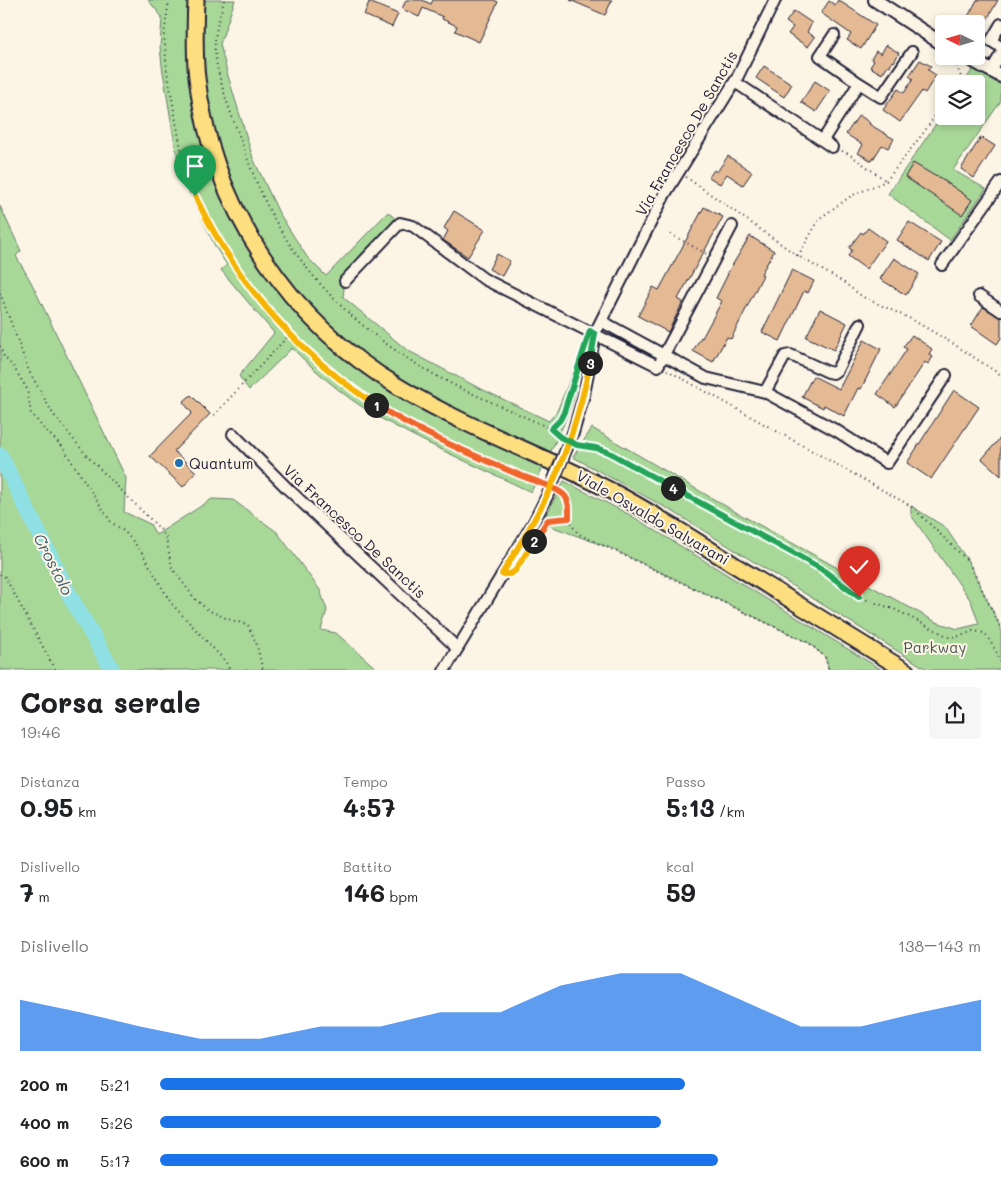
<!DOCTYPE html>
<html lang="it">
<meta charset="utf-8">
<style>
body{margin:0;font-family:Mali,sans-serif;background:#f6f6f6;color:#202124;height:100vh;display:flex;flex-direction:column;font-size:19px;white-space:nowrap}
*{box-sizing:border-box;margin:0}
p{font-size:16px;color:#757577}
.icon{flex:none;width:28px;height:28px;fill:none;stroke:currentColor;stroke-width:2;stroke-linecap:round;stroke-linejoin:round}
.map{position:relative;height:670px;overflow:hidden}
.sheet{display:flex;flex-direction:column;background:#fff;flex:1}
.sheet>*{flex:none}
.needle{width:32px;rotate:275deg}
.tools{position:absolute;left:935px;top:15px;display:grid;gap:10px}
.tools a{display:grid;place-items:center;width:50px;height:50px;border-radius:5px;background:#fff;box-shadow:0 2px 8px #0003;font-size:25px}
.pin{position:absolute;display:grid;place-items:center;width:42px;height:42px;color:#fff;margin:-51px -21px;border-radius:50% 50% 50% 0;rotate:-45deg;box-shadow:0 0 5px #0007}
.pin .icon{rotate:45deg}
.km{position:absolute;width:25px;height:25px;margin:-12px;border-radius:50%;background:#222;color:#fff;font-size:14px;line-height:25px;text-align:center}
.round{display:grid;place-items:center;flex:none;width:52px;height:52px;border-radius:5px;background:#f6f6f6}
.head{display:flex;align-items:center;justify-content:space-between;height:85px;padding:0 20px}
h1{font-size:28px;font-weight:800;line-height:38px}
.metrics{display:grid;grid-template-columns:repeat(3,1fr);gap:8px;height:85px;padding:5px 20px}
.metrics div{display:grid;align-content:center}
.metrics b{font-size:25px;font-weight:800}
.metrics small{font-size:14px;font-weight:400}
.metrics p{font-size:14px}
.chart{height:140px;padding:10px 20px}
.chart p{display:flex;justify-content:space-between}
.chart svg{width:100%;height:90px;margin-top:5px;fill:#1a73e8;opacity:.7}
ul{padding:0 20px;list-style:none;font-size:16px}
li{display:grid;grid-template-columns:80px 60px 1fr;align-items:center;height:38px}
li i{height:12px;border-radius:6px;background:#1a73e8}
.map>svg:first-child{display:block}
.green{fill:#a8d898;stroke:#657d6a}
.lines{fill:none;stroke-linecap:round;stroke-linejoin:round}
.river{stroke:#8ee0e5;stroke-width:16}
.building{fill:#e4ba94;stroke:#22223b}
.minor-casing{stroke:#22223b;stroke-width:14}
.tertiary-casing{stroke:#22223b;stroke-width:16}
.primary-casing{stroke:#22223b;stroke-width:19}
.path{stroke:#22223b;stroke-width:2;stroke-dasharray:1 4;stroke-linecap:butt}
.minor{stroke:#fcf5e5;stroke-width:10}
.tertiary{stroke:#fcf5e5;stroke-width:12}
.primary{stroke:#fedf80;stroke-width:15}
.minor-bridge-casing{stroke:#22223b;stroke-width:14;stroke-linecap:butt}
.minor-bridge{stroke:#fcf5e5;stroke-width:10}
.split-1-casing{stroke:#fff;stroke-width:10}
.split-2-casing{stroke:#fff;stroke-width:10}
.split-3-casing{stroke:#fff;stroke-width:10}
.split-4-casing{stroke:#fff;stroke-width:10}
.split-5-casing{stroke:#fff;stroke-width:10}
.split-1{stroke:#f5b400;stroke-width:6}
.split-2{stroke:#f0652b;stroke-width:6}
.split-3{stroke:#f5b400;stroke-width:6}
.split-4{stroke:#22a559;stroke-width:6}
.split-5{stroke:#22a559;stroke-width:6}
.poi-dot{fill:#1f6fb2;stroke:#fcf5e5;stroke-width:2}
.labels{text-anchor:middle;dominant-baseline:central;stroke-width:4;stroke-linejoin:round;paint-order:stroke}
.street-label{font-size:15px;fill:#22223b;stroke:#fcf5e5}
.poi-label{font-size:15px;fill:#22223b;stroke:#fcf5e5;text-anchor:start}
.park-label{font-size:15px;fill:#4a5957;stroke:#fcf5e5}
.water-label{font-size:16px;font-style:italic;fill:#425b6e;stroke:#fcf5e5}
</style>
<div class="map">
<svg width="1001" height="671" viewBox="0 0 1001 671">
<rect width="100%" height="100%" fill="#fcf5e5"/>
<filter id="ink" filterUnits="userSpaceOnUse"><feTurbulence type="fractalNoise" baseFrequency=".02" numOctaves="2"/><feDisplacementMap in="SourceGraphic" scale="10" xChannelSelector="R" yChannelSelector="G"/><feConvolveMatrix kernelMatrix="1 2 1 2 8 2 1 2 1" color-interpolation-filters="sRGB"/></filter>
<g filter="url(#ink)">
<path class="green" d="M148,0H235L220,44L228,76L253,158L279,213L307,257L326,276L388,212L400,223L345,281L343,297L407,350L475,386L549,421L557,411L590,331L573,400L563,426L531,492C485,470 437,449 391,424C354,405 321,377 292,348L249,390L239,376L274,333L221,270L227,265L216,248L186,185L176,151L162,66L160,47L162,17Z
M973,69L1001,85V101L953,170L986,189L950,240L888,194L944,112V116H976V84H963Z
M0,206L21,251L16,256L31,282L126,478L124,512L150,524L156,535L212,499L233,500L277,532L320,590L327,610L321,630L336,633L378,670H0Z
M592,428L734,511L936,622L958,629L979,624L971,601L911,515V506L945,527L968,561L1001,628V670H928L672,511L573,457Z
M564,481L630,515L882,670H829L825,657L809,643L610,548L542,523Z"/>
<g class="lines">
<path class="river" d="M0,455L70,596L113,671"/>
</g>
<path class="building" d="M406,0H422L431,4L433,0H494L498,2L479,42L455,31L457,26L442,19L443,17L423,8L419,17L402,9Z
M570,0H612L605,15Z
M838,0L876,25L861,49L847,40L851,34L821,13L829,1L835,5Z
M977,0H998L976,39V24H964Z
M369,2L398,14L392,27L364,15Z
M794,11L812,23L807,32L815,37L808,47L788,34L793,27L786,22Z
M886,45L899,53L894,62L893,61L890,66L888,65L882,74L870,67L874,61L871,59L876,51L881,54Z
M920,60L931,66L928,70L936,75L925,93L922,91L900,122L883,110L898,89L904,93L913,79L909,76Z
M764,66L792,84L784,97L756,78Z
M815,81L830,91L816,112L801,102Z
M859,115L870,123L869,124L894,139L888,148L882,145L872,161L858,153L863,145L846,134Z
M981,137L995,146L974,178L961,169Z
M728,156L752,172L743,185L727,174L720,184L709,177L714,170L717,172Z
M913,163L935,176L936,175L972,200L962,215L905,177Z
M704,207L723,217L678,299L683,302L668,332L638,316L653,287L659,290Z
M454,211L485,230L468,257L443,240L448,231L444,228Z
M909,222L941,242L929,261L897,240Z
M868,228L886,241L866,269L848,256L852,250L849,248L861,232L863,234Z
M750,236L774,251L761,274L763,275L731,339L727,337L713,362L693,351L701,337L702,338L722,301L716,298L728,274H727Z
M497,254L510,261L502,276L489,269Z
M894,258L919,274L906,295L880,279Z
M792,270L814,281L808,293L804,291L780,341L762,332Z
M983,307L1001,318V338L997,344L971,326Z
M820,309L847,323L834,350L806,337Z
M912,335L932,349L929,354L933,357L928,364L925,362L895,407L877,394L907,349L903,347Z
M864,340L881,349L861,389L858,388L844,416L824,405L823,408L802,397L813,376L839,389Z
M954,390L979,407L931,479L907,463Z
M191,395L210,414L174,451L196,472L183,487L150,456L192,413L183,402Z
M1001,437V476L982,459Z"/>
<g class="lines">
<defs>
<path id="minor" d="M1001,24L991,41L1001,47
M991,71L1001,54
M735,82L832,147
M859,83L881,97L912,52
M823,140L859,83L820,56L834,35
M942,265L1001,182
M345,281L400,223L413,226L484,279L658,366L732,226
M979,296L1001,311
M601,321L706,378L765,392L837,431L887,463L946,375
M765,392L785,356L790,355L795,357L828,372L833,373L837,370L860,324
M573,433L584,395L595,333L665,194L737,78L775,0
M233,434L288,489L452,643L457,649
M444,671L535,520L547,496"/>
<path id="tertiary" d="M875,0L944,45
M964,56L1001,76"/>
<path id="primary" d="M196,0C195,26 194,52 197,78C212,206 289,322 399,387C468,429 544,455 615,493C657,515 696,541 736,566C793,601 849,636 906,671"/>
</defs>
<use href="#minor" class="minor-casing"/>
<use href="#tertiary" class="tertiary-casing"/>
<use href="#primary" class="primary-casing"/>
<path class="path" d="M169,0L164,35L167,71L183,160L195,196L208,222L231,261L257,297L281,325L319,362L368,399L412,425L485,460L543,485
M224,0C221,13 216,27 215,40C212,67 233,119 243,146C252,172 262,198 276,222C315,291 375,343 444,380C479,398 516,412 551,429L562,438
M946,56L955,62L961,77L957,84
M842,151L849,154L885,180
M686,177L798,256L843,282L863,297L911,319L952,343L1001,375
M670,234L707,254
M798,256L820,218L851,196L886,181L924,132L944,103
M0,293L29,371L53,414L87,456L161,530L166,538L172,568L195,599L208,610L228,619L248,625L256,642L263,671
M0,346L4,357L13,366L27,389L31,413L45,430L61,445L111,522L125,532L141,551L171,603L226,662L230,671
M667,370L911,506L968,561L1001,628
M214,415L290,334
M551,429C569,414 572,387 579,366
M577,445L596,448L608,452L820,568L859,597L896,610L949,637L961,636L973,631L985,633L996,651L1001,663
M559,491C576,503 563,519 579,534L809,643L825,657L829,671
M545,523L551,518H569
M0,574L5,577L56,671"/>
<use href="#minor" class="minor"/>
<use href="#tertiary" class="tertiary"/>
<use href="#primary" class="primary"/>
<defs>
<path id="minor-bridge" d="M547,496L573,433"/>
</defs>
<use href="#minor-bridge" class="minor-bridge-casing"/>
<use href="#minor-bridge" class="minor-bridge"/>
</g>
</g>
<g class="lines" filter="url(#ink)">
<defs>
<path id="split-1" d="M195,196C236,281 296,353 376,405"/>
<path id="split-2" d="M376,405C420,433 469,453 517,474C528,479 558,487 565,496C570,502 569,511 569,518L548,520L534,541"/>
<path id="split-3" d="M534,541L515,571L510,574H502C517,549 533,524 546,497C567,454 581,409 590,363"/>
<path id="split-4" d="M590,363L595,334L590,331L564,412L560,420L551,429L560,437L577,445L596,448L608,452L673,488"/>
<path id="split-5" d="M673,488L820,568L859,597"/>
</defs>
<use href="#split-1" class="split-1-casing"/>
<use href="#split-2" class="split-2-casing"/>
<use href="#split-3" class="split-3-casing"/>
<use href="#split-4" class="split-4-casing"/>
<use href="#split-5" class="split-5-casing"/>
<use href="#split-1" class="split-1"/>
<use href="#split-2" class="split-2"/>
<use href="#split-3" class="split-3"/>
<use href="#split-4" class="split-4"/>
<use href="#split-5" class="split-5"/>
</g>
<circle class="poi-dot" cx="179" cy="463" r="5"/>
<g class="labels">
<g class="street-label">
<text transform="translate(686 133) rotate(-60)">Via Francesco De Sanctis</text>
<text transform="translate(653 517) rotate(30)">Viale Osvaldo Salvarani</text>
<text transform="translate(355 531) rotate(43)">Via Francesco De Sanctis</text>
</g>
<g class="poi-label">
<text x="189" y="463">Quantum</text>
</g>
<g class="park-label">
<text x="935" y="647">Parkway</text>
</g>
<g class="water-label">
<text transform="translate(54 564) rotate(63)">Crostolo</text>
</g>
</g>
</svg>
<div class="tools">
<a><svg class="needle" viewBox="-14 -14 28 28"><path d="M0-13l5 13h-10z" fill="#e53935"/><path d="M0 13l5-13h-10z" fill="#757577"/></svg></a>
<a><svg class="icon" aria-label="layers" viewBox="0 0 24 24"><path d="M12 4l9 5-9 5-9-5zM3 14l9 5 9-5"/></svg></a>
</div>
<div class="pin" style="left:195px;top:196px;background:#1e9e55"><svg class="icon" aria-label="arrive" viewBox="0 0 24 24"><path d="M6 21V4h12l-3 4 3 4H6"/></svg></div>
<div class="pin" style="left:859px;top:597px;background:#d93025"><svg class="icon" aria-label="check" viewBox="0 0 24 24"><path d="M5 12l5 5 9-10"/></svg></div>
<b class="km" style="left:376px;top:405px">1</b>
<b class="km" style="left:534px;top:541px">2</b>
<b class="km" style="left:590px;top:363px">3</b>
<b class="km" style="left:673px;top:488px">4</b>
</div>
<section class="sheet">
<div class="head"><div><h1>Corsa serale</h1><p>19:46</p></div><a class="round"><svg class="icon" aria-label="share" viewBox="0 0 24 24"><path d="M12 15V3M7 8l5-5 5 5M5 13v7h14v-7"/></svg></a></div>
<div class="metrics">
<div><p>Distanza</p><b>0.95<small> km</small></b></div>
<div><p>Tempo</p><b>4:57</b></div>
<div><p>Passo</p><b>5:13<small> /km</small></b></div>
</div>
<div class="metrics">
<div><p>Dislivello</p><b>7<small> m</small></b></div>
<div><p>Battito</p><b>146<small> bpm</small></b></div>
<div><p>kcal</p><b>59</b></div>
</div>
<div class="chart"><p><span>Dislivello</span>138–143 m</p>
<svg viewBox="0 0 160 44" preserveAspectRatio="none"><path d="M0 44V19L10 25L20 32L30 38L40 38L50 32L60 32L70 25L80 25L90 12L100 6L110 6L120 19L130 32L140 32L150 25L160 19V44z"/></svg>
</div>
<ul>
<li><b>200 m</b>5:21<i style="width:64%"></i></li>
<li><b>400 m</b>5:26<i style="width:61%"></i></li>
<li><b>600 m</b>5:17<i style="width:68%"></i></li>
</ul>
</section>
